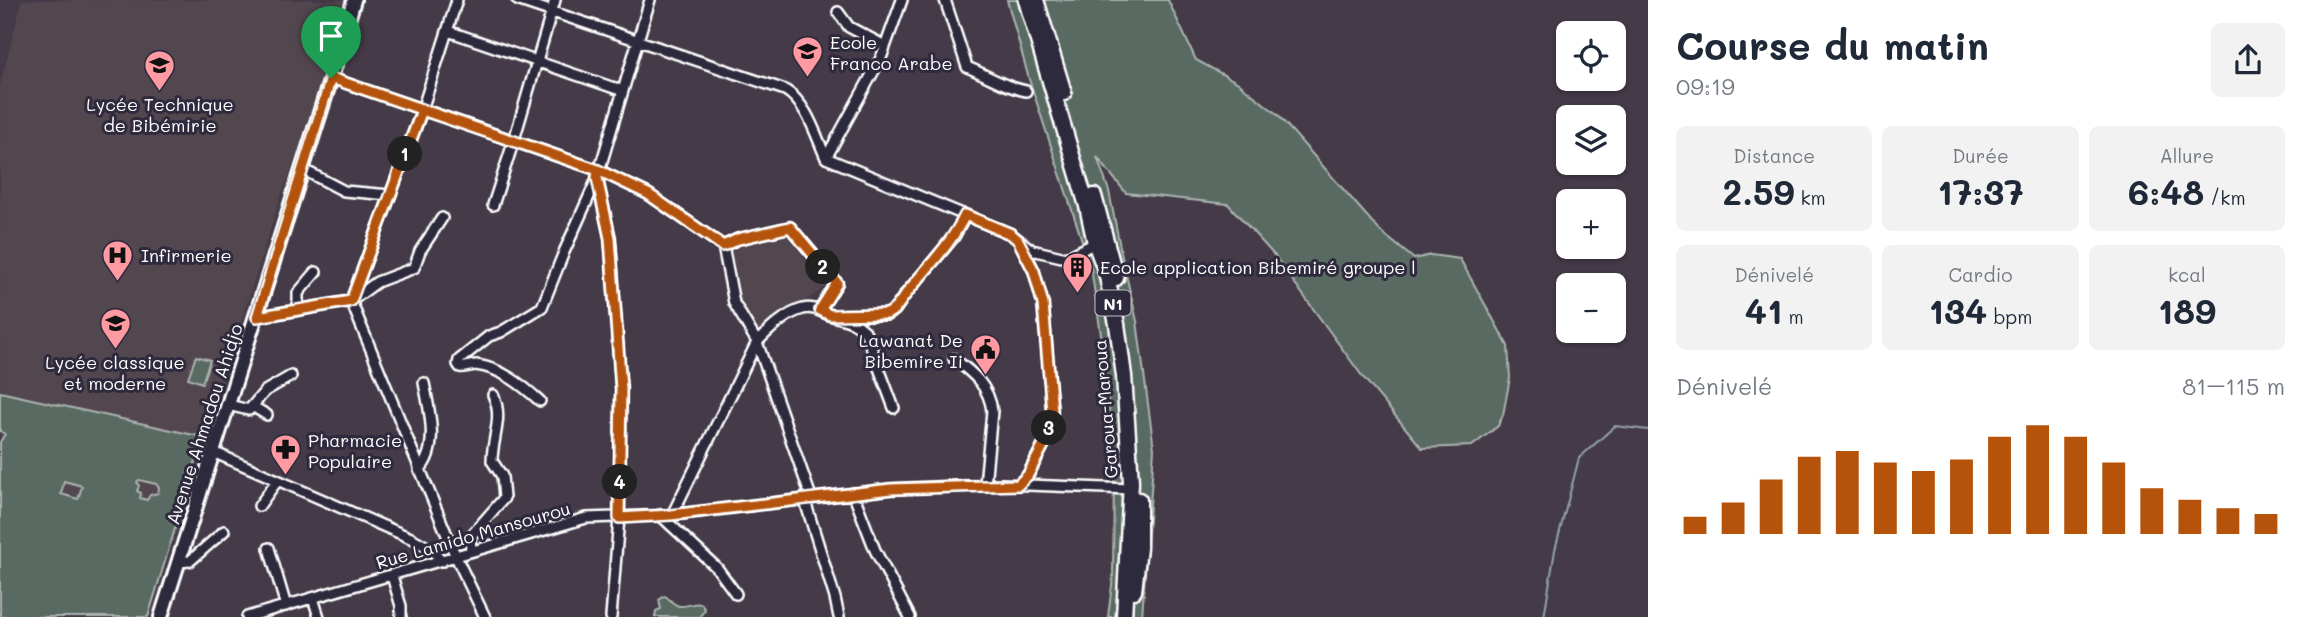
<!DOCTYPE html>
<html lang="fr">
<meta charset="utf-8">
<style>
body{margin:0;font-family:Mali,sans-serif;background:#f2f2f3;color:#1f2937;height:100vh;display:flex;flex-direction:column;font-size:26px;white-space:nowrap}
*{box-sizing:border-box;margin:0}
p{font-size:23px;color:#747a83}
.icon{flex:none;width:38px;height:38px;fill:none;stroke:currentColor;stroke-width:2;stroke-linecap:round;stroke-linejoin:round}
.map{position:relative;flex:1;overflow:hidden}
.details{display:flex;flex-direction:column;background:#fff;width:665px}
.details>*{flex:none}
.buttons{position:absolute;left:1556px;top:21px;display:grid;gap:14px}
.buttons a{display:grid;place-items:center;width:70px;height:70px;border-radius:10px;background:#fff;box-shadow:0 2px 5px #0004;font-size:35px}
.pin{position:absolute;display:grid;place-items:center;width:60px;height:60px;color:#fff;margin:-72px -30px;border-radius:50% 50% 50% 0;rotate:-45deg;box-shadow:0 0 7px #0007}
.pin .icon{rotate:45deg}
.km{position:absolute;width:35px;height:35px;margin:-18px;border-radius:50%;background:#222;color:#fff;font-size:19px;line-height:35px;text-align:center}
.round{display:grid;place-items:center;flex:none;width:74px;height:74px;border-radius:10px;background:#f2f2f3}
.overview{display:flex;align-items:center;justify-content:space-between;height:119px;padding:0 28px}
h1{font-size:38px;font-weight:700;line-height:52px}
.stats{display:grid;grid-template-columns:repeat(3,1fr);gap:10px;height:119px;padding:7px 28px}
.stats div{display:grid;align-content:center;border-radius:10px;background:#f2f2f3;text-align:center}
.stats b{font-size:35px;font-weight:700}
.stats small{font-size:19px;font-weight:400}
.stats p{font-size:19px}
.chart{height:196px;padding:14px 28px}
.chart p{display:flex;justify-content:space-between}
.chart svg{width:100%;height:126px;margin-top:7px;stroke:#b45309;stroke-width:6}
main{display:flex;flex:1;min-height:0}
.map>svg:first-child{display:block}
.built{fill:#534650}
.green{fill:#596a62;stroke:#acb4b0;stroke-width:2;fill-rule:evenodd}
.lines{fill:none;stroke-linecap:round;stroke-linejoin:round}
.stream{stroke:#95a1af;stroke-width:2}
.minor-casing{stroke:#fff;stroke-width:14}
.major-casing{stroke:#fff;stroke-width:18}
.highway-casing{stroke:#fff;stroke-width:19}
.minor{stroke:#2f2a3d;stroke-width:9}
.major{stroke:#2f2a3d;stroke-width:12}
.highway{stroke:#2f2a3d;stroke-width:14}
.route-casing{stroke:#fff;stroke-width:14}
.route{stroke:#b45309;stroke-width:9}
.labels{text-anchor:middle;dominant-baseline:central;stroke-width:6;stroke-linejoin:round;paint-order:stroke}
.shield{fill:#2f2a3d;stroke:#c1bfc5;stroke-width:2}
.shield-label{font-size:16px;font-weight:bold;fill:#fff}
.poi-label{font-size:18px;fill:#fff;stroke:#2f2a3d;text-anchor:start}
.street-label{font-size:18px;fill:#fff;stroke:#2f2a3d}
</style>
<main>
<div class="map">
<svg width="1648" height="617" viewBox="0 0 1648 617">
<rect width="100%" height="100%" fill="#443a48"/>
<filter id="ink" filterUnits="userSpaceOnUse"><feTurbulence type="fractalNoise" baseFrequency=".0143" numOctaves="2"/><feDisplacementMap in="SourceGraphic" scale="14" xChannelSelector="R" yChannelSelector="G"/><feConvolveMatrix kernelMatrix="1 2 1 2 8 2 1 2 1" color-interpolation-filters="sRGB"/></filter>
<g filter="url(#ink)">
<path class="built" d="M22,0H347L346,12L325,73V77L318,100L280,198L148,617L0,608V86Z
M784,228L807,262L828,285L756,335L736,302L725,257L731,242Z"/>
<path class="green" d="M1007,0H1168L1196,60L1237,82L1277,114L1380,231L1414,259L1431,255L1460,259L1508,346L1510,378L1503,415L1498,426L1472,446L1422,448L1362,376L1274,255L1228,204L1126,193L1097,157L1109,191L1123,262L1137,321L1154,449L1142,617H1108L1113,577L1114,468L1105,361L1091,268L1029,79Z
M196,356L210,360L202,383L188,378Z
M0,392L203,437L148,617H0V442L5,434L0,431ZM139,480L156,484L159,488L158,493L150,495L147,500L140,498L141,493L137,491L139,486L137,482ZM64,481L82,486L78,499L61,494Z
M665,596C670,599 673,605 679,606C687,607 693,602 702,604L705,610L699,617H655L656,611L661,609L659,600Z"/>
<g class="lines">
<path class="stream" d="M1544,617L1555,550L1579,458L1615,426L1648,430"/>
<defs>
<path id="minor" d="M457,0L422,110L351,301L456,557L485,617
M517,0L785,90C807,103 816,136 826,158L1011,234L1032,250L1066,258L1095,243
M945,0L967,67C987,75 1004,87 1026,91
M838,12L849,27L885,46
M448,31L623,91
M331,78L598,170L648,194L723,246L734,303L757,342L811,497
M826,158L881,58L902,0
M302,169L344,191L390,195
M493,205L514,140L555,0
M723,246L738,239L790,227L837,283L820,310
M298,309V293L316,272
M846,315H887L895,310L904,296L954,237L966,215
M257,317L351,301L377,282L414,268L420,251L442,218
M954,359C973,373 989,386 992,411L985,485
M540,401C522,385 501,368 476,365C471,365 466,368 460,367L458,364L459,360L489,336L501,332L542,307L564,252L597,179
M228,405L249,410L265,391L291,376
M252,406L267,415
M213,452L413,539L429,548L443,561
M419,470C440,449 429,409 424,383
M1018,485L1028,475L1047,437L1052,411L1043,304L1034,271L1021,244
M853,493L875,550L910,617
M804,498L835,598L839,617
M259,506L277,481
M660,515L717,568L736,594
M672,515L757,342C769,330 786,313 803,309C813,306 821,312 830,315C845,320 854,320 865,331L894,408
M269,548L286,606
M471,551L470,537L504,498L502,476L492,461C492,438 504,417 493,395
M178,562L190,561L224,531
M392,576L401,606V617
M313,598L319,617
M247,617L586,518L672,515L891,489L1001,484L1131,489
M611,617L619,518L621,389L610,238L597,178L650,0"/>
<path id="major" d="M161,617L331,78L354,0"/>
<path id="highway" d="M1026,0L1087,206L1095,243L1106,272L1117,324L1124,376L1131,482L1124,617
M1036,0L1064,93
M1094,196L1116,278
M1134,591L1139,548V500"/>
</defs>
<use href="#minor" class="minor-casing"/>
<use href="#major" class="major-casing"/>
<use href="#highway" class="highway-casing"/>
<use href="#minor" class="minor"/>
<use href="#major" class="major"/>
<use href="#highway" class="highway"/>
</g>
</g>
<g class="lines" filter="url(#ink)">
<defs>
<path id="route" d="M331,78L257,317L351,301L422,110L598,170L648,194L723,246L738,239L790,227L837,283L820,310L830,315L887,314C897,309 899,303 906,294C927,267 950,246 965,215L1011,234L1018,240L1034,271L1043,304L1052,411L1048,437L1028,475L1018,485L891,489L671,515L619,518L621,389L610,238L597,178L598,170L331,78"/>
</defs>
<use href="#route" class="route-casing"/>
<use href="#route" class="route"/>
</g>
<defs>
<symbol id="school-pin" viewBox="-11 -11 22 30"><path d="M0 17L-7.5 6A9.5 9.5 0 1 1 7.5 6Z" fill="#ff9aa2" stroke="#2f2a3d"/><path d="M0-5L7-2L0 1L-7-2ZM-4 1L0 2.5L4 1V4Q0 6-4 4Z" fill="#111"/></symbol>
<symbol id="hospital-pin" viewBox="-11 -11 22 30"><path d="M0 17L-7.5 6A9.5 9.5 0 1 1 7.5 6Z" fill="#ff9aa2" stroke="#2f2a3d"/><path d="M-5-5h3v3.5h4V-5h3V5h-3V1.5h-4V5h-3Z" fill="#111"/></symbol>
<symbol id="building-pin" viewBox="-11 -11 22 30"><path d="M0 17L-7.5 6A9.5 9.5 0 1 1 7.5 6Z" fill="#ff9aa2" stroke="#2f2a3d"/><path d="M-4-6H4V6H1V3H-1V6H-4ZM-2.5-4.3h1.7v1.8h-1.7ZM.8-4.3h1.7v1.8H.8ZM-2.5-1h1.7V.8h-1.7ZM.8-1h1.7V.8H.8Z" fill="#111"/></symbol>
<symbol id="civic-pin" viewBox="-11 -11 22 30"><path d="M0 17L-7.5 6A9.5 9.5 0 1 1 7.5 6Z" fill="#ff9aa2" stroke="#2f2a3d"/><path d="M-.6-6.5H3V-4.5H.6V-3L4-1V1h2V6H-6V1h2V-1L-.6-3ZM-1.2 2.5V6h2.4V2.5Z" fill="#111"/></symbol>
<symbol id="pharmacy-pin" viewBox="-11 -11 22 30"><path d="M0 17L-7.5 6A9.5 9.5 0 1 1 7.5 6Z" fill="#ff9aa2" stroke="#2f2a3d"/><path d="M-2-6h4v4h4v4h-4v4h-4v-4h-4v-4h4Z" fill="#111"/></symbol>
</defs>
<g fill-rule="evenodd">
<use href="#school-pin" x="790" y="34" width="35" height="47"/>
<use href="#school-pin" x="142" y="48" width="35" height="47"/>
<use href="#hospital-pin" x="100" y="238" width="35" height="47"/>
<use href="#building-pin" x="1060" y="250" width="35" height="47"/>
<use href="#school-pin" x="98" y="306" width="35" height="47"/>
<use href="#civic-pin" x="968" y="332" width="35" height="47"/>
<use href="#pharmacy-pin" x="268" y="432" width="35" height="47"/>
</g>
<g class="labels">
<rect class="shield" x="1095.5" y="290.5" width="35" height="25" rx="5"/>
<g class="shield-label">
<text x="1113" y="303">N1</text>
</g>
<g class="poi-label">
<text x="830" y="42">Ecole<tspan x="830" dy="21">Franco Arabe</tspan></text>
<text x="160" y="104" text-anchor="middle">Lycée Technique<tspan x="160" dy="21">de Bibémirie</tspan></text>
<text x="141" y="255">Infirmerie</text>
<text x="1100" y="267">Ecole application Bibemiré groupe l</text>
<text x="963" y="340" text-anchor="end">Lawanat De<tspan x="963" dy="21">Bibemire Ii</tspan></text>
<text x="115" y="362" text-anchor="middle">Lycée classique<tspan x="115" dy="21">et moderne</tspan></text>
<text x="308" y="440">Pharmacie<tspan x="308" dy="21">Populaire</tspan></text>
</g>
<g class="street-label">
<text transform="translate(1105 409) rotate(-95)">Garoua-Maroua</text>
<text transform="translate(204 424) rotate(-72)">Avenue Ahmadou Ahidjo</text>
<text transform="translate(473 535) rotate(-16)">Rue Lamido Mansourou</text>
</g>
</g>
</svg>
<div class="buttons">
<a><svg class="icon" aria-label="locate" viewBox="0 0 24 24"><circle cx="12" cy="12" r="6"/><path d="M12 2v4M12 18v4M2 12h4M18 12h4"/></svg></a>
<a><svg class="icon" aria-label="layers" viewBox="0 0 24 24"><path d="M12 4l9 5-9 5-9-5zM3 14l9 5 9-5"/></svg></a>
<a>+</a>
<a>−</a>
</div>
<div class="pin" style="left:331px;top:78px;background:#1e9e55"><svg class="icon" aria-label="arrive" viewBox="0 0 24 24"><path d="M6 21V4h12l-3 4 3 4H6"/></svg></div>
<b class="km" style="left:405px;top:154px">1</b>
<b class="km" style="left:823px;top:267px">2</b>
<b class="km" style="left:1049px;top:428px">3</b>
<b class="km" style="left:620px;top:482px">4</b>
</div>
<section class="details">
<div class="overview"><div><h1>Course du matin</h1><p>09:19</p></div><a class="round"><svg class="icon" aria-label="share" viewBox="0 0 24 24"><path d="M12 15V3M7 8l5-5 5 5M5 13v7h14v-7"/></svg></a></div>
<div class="stats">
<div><p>Distance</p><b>2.59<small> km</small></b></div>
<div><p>Durée</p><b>17:37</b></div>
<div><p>Allure</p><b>6:48<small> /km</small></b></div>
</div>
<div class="stats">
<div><p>Dénivelé</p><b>41<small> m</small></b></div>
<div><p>Cardio</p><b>134<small> bpm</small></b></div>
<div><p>kcal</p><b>189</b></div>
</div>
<div class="chart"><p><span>Dénivelé</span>81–115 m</p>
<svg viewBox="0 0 160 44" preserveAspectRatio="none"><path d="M5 44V38M15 44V33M25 44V25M35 44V17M45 44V15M55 44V19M65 44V22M75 44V18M85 44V10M95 44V6M105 44V10M115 44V19M125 44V28M135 44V32M145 44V35M155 44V37"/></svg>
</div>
</section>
</main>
